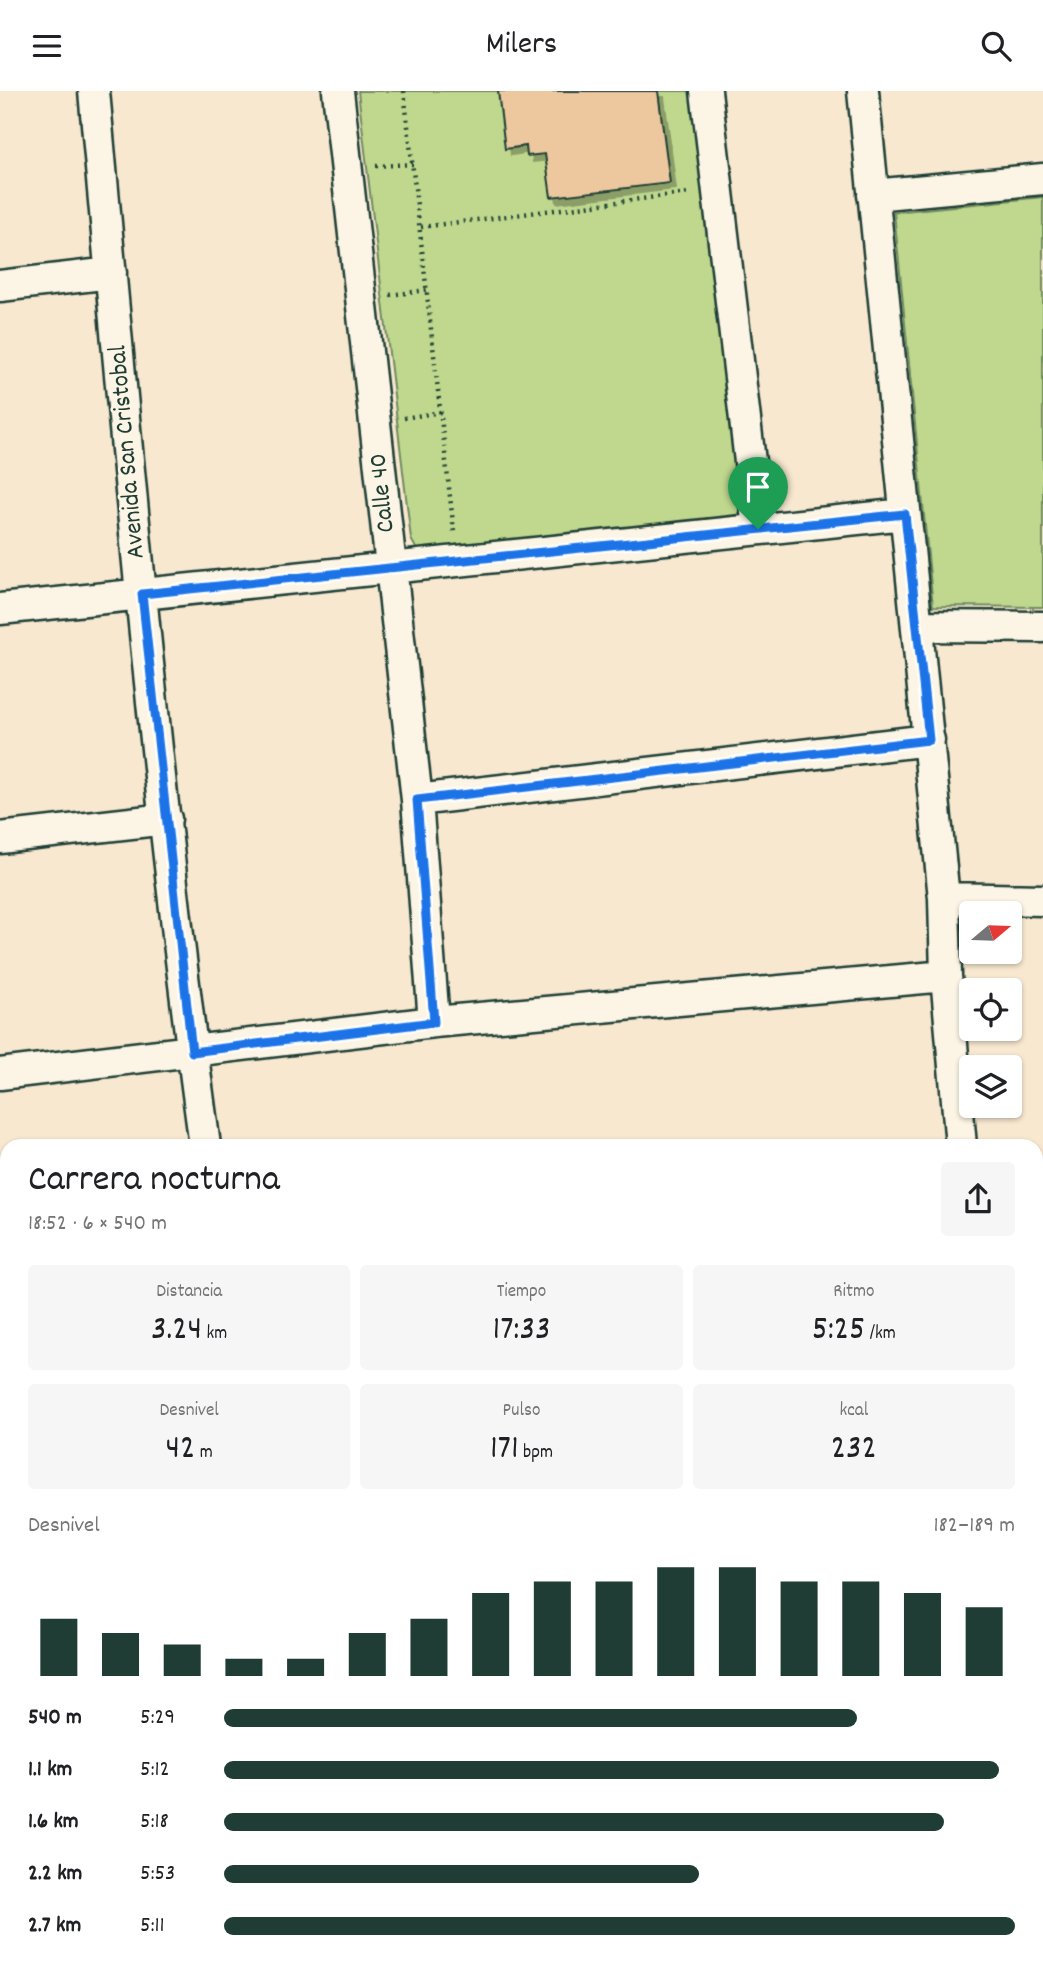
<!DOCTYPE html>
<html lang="es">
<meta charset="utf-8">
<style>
body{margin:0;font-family:Dekko,sans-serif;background:#f6f6f6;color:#202124;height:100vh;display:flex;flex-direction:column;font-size:26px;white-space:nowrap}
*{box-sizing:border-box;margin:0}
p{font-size:23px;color:#757577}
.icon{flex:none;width:38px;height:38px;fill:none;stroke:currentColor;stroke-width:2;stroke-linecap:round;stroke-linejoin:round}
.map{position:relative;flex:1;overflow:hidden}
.details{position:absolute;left:0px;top:1048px;width:1043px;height:831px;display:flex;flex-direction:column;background:#fff;border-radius:21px 21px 0 0;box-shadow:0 2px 5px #0004}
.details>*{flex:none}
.needle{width:46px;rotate:71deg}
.buttons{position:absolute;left:959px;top:810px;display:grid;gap:14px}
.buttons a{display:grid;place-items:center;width:63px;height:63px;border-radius:7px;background:#fff;box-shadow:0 2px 5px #0004;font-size:35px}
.pin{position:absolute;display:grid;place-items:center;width:60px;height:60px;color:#fff;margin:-72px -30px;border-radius:50% 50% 50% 0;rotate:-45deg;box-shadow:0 0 7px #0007}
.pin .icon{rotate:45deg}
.round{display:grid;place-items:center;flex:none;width:74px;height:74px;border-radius:7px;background:#f6f6f6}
.headline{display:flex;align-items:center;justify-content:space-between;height:119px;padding:0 28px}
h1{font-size:38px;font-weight:600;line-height:52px}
.stats{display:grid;grid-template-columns:repeat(3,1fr);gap:10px;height:119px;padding:7px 28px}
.stats div{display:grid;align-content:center;border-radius:7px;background:#f6f6f6;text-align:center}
.stats b{font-size:35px;font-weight:600}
.stats small{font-size:19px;font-weight:400}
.stats p{font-size:19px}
.chart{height:196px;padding:14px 28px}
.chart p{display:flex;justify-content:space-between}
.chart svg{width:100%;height:126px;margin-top:7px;stroke:#1f3d34;stroke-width:6}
ul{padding:0 28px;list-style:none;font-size:23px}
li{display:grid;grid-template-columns:112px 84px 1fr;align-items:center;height:52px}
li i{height:18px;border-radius:9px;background:#1f3d34}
header{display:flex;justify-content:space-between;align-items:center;height:91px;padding:0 28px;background:#fff;font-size:32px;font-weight:600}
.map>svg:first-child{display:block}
.green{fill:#bfd88e;stroke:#6f8a61;stroke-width:2}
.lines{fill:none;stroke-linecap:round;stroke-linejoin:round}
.stream{stroke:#5a9699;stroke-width:9}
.building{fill:#edc89e;stroke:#1f3d34;stroke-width:2;filter:url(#shadow)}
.minor-casing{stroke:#1f3d34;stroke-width:35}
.path{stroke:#1f3d34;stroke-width:4.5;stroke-dasharray:2 5;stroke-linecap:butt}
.minor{stroke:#fcf5e5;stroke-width:30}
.route-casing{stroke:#fff;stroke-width:14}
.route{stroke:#1a73e8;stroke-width:9}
.labels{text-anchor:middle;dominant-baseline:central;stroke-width:5;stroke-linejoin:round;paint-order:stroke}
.street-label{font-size:26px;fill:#1f3d34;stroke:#fcf5e5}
</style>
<header><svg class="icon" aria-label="menu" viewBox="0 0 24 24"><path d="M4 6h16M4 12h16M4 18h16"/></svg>Milers<svg class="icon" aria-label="search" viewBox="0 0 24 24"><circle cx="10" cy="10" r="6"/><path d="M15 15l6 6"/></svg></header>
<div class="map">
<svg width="1043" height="1878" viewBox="0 0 1043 1878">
<defs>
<filter id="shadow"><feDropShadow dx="6" dy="6" stdDeviation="0" flood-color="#0004"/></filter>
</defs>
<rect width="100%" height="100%" fill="#f8e8d0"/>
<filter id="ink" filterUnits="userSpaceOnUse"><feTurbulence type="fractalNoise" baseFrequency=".0143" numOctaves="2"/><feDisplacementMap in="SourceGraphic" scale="14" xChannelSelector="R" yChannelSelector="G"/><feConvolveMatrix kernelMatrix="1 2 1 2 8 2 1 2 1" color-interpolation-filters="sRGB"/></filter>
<g filter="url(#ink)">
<path class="green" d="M358,0H690L742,425L417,459L411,448Z
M1043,106V516L933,515L894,121Z"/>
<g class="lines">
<path class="stream" d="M105,1878L107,1872"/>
</g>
<path class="building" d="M498,0H658L670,92L551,106L545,63L527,65L526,55L505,58Z"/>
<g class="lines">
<defs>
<path id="minor" d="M94,0C126,352 157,705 205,1055
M338,0L417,709L434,931
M706,0L758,438
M863,0L944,807L946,885L961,1055
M873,104L1043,88
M0,195L111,182
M0,518L905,423
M917,535L1043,536
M417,709L929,649
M0,747L166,728
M944,807L1043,809
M0,983L434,931L946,885
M1036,1088H1043
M1036,1155H1043
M0,1220L7,1219
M0,1256L7,1255
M1036,1257L1043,1259
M0,1324L7,1322
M1042,1469L1043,1470
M0,1557L7,1554
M1036,1697L1043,1700
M0,1813L7,1824
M1003,1872L1004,1878
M13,1878V1872
M395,1878L396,1872"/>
</defs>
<use href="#minor" class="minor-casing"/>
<path class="path" d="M404,0L454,441
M376,75L413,73
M421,136L688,102
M390,204L428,199
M404,327L441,321"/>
<use href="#minor" class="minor"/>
</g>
</g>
<g class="lines" filter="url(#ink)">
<defs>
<path id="route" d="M905,423L929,649L417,709L434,931L192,961L142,503Z"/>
</defs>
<use href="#route" class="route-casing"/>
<use href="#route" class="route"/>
</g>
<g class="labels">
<g class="street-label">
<text transform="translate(128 361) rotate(-95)">Avenida San Cristobal</text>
<text transform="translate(383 402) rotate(-96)">Calle 40</text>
</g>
</g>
</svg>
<div class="buttons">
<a><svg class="needle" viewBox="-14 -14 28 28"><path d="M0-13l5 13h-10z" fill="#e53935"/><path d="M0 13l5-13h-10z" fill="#757577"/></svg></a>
<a><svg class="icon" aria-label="locate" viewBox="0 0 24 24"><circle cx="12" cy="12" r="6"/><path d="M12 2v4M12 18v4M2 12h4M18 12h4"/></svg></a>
<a><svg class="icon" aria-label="layers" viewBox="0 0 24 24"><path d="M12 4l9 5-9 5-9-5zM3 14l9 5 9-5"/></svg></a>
</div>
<div class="pin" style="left:758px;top:438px;background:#1e9e55"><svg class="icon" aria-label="arrive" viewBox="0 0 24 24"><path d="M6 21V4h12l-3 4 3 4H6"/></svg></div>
<section class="details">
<div class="headline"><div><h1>Carrera nocturna</h1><p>18:52 · 6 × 540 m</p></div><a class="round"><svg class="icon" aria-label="share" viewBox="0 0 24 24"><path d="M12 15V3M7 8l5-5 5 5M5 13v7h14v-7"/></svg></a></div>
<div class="stats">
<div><p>Distancia</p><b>3.24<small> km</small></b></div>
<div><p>Tiempo</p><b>17:33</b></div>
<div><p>Ritmo</p><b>5:25<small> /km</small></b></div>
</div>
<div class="stats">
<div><p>Desnivel</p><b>42<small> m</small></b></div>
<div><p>Pulso</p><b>171<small> bpm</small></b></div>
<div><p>kcal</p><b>232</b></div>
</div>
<div class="chart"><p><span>Desnivel</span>182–189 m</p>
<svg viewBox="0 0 160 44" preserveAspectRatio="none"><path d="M5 44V24M15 44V29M25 44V33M35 44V38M45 44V38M55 44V29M65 44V24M75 44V15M85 44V11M95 44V11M105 44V6M115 44V6M125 44V11M135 44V11M145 44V15M155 44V20"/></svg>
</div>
<ul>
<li><b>540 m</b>5:29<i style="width:80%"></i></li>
<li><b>1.1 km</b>5:12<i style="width:98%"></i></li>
<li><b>1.6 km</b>5:18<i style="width:91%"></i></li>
<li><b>2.2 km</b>5:53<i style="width:60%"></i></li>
<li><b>2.7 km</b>5:11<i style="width:100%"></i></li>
</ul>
</section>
</div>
